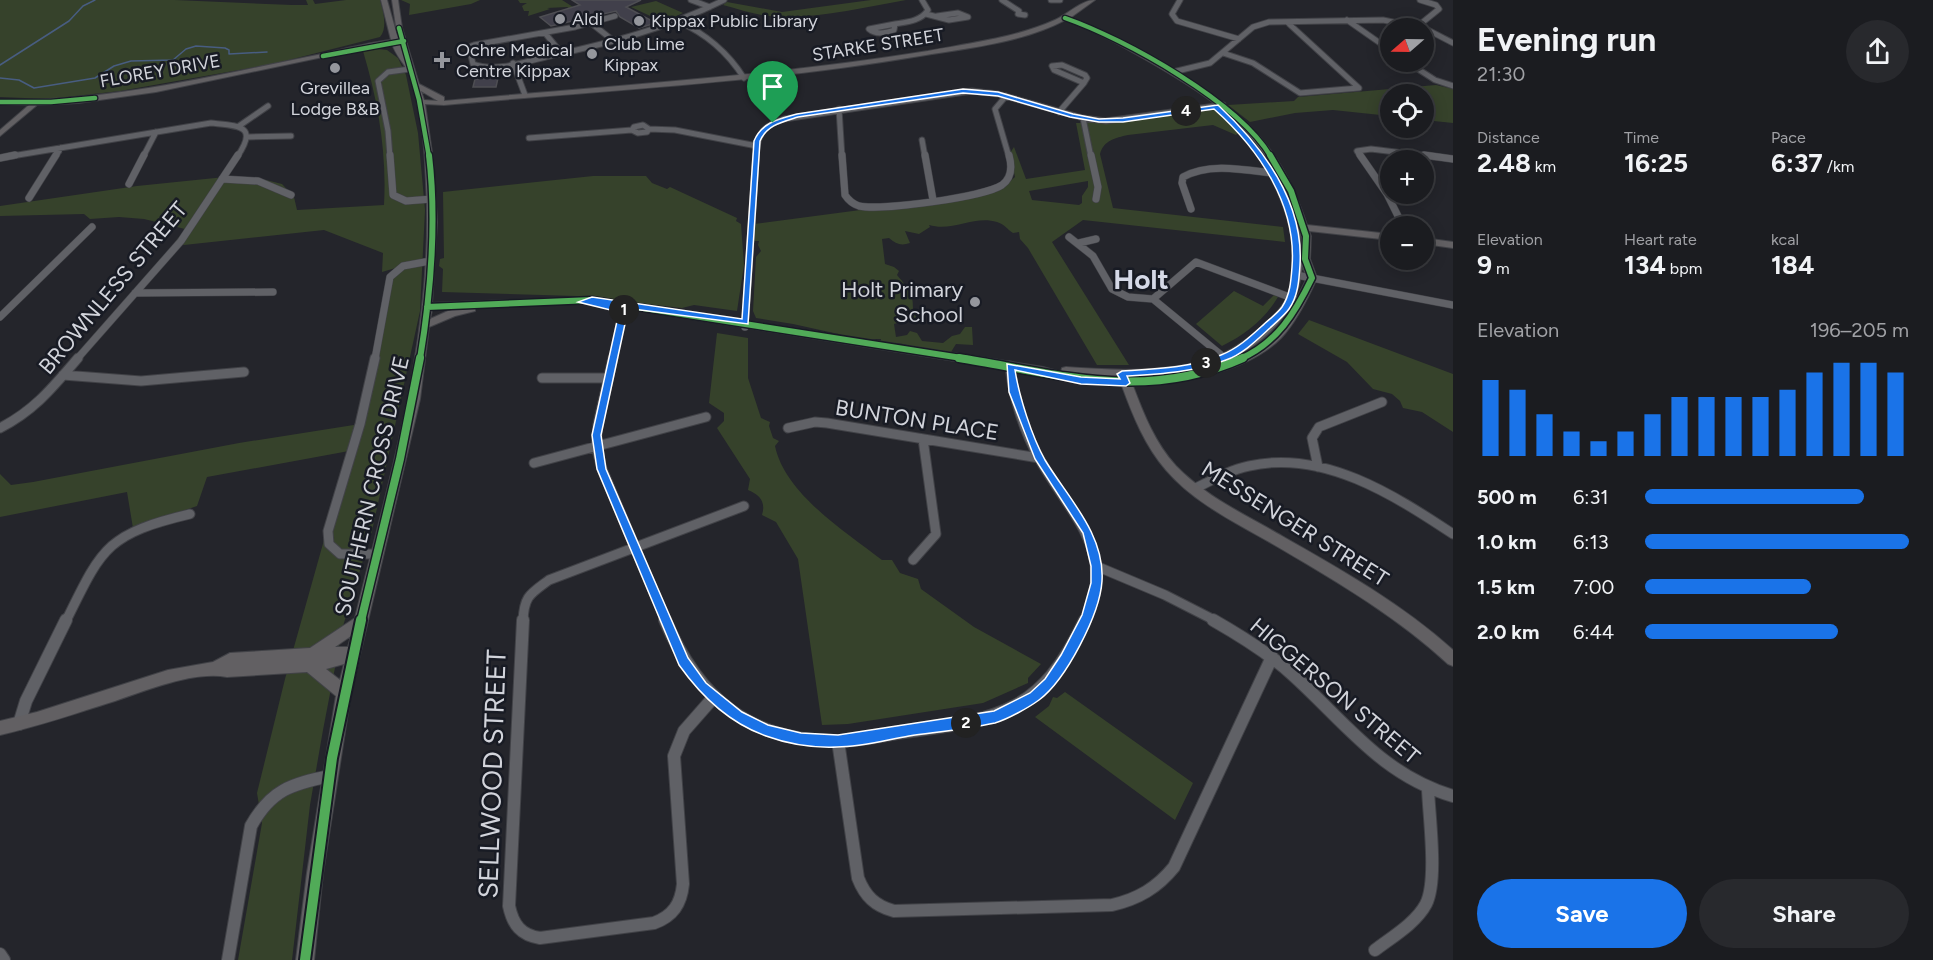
<!DOCTYPE html>
<meta charset="utf-8">
<style>
body{margin:0;font-family:Figtree,sans-serif;background:#28292d;color:#f1f3f6;height:100vh;display:flex;flex-direction:column;font-size:22px;white-space:nowrap}
*{box-sizing:border-box;margin:0}
p{font-size:20px;color:#a0a1a5}
.icon{flex:none;width:33px;height:33px;fill:none;stroke:currentColor;stroke-width:2;stroke-linecap:round;stroke-linejoin:round}
.map{position:relative;flex:1;overflow:hidden}
.panel{display:flex;flex-direction:column;background:#1b1c20;width:480px}
.panel>*{flex:none}
.needle{width:39px;rotate:250deg}
.fabs{position:absolute;left:1380px;top:18px;display:grid;gap:12px}
.fabs a{display:grid;place-items:center;width:54px;height:54px;border-radius:50%;background:#1b1c20;box-shadow:0 3px 15px #0003,0 0 0 2px #393a3e;font-size:30px}
.pin{position:absolute;display:grid;place-items:center;width:51px;height:51px;color:#fff;margin:-62px -26px;border-radius:50% 50% 50% 0;rotate:-45deg;box-shadow:0 0 6px #0007}
.pin .icon{rotate:45deg}
.km{position:absolute;width:30px;height:30px;margin:-15px;border-radius:50%;background:#222;color:#fff;font-size:16px;line-height:30px;text-align:center}
.round{display:grid;place-items:center;flex:none;width:63px;height:63px;border-radius:32px;background:#28292d}
.head{display:flex;align-items:center;justify-content:space-between;height:102px;padding:0 24px}
h1{font-size:33px;font-weight:700;line-height:45px}
.figures{display:grid;grid-template-columns:repeat(3,1fr);gap:9px;height:102px;padding:6px 24px}
.figures div{display:grid;align-content:center}
.figures b{font-size:26px;font-weight:700}
.figures small{font-size:16px;font-weight:400}
.figures p{font-size:16px}
.chart{height:168px;padding:12px 24px}
.chart p{display:flex;justify-content:space-between}
.chart svg{width:100%;height:108px;margin-top:6px;stroke:#1a73e8;stroke-width:6}
.button{display:flex;gap:12px;margin-top:auto;padding:12px 24px}
.button a{flex:1;height:69px;border-radius:36px;background:#1a73e8;color:#fff;font-size:24px;font-weight:700;line-height:69px;text-align:center}
.button a+a{background:#28292d;color:#f1f3f6}
ul{padding:0 24px;list-style:none;font-size:20px}
li{display:grid;grid-template-columns:96px 72px 1fr;align-items:center;height:45px}
li i{height:15px;border-radius:8px;background:#1a73e8}
main{display:flex;flex:1;min-height:0}
.map>svg:first-child{display:block}
.green{fill:#36422b;fill-rule:evenodd}
.lines{fill:none;stroke-linecap:round;stroke-linejoin:round}
.stream{stroke:#485d81;stroke-width:1.5}
.building{fill:#41404b;stroke:#4e4e53;stroke-width:1.5}
.street-far3-casing{stroke:#414247;stroke-width:7}
.street-far2-casing{stroke:#414247;stroke-width:8}
.street-far1-casing{stroke:#414247;stroke-width:11}
.street-casing{stroke:#414247;stroke-width:14}
.secondary-casing{stroke:#414247;stroke-width:2}
.street-far3{stroke:#606166;stroke-width:5}
.street-far2{stroke:#606166;stroke-width:7}
.street-far1{stroke:#606166;stroke-width:9}
.street{stroke:#606166;stroke-width:12}
.secondary{fill:#626063;fill-rule:evenodd}
.cycleway-far3-casing{stroke:#181b24;stroke-width:7}
.cycleway-far2-casing{stroke:#181b24;stroke-width:9}
.cycleway-far1-casing{stroke:#181b24;stroke-width:11}
.cycleway-casing{stroke:#181b24;stroke-width:14}
.cycleway-far3{stroke:#51ab58;stroke-width:4.5}
.cycleway-far2{stroke:#51ab58;stroke-width:6}
.cycleway-far1{stroke:#51ab58;stroke-width:8}
.cycleway{stroke:#51ab58;stroke-width:10}
.route{fill:#1a73e8;stroke:#fff;stroke-width:1.5;fill-rule:evenodd}
.poi-dot{fill:#95979d;stroke:#181b24;stroke-width:2}
.labels{text-anchor:middle;dominant-baseline:central;stroke-width:5;stroke-linejoin:round;paint-order:stroke}
.far-poi-label{font-size:18px;fill:#d2d4db;stroke:#181b24;text-anchor:start}
.far-street-label{font-size:18px;fill:#d2d4db;stroke:#181b24}
.street-label{font-size:22px;fill:#d2d4db;stroke:#181b24}
.poi-label{font-size:22px;fill:#d2d4db;stroke:#181b24;text-anchor:end}
.near-street-label{font-size:27px;fill:#d2d4db;stroke:#181b24}
.district-label{font-size:28px;font-weight:bold;fill:#d5d9e7;stroke:#181b24}
</style>
<main>
<div class="map">
<svg width="1453" height="960" viewBox="0 0 1453 960">
<rect width="100%" height="100%" fill="#24252b"/>
<path class="green" d="M0,0H175L292,5H308L306,0H313L315,4L346,0H380C383,10 388,28 380,37L273,64L120,91L48,99L0,97Z
M401,0H480L471,4L409,15L410,4Z
M518,0H562L573,7L570,9L567,7L547,8L550,9L528,16L529,11H524L522,6L527,3H520Z
M871,0H906C861,8 813,20 768,16C752,14 738,9 723,5L727,2L782,12Z
M656,1L683,13L663,22L631,7Z
M378,49L387,50L398,58L406,75L418,133L425,210L420,311L372,531L343,626L323,730L310,805L292,960H238L262,823L257,793L285,679L349,451L207,477L197,506L133,528L127,492L0,517V474L11,485L33,482L239,443L360,424L388,283L399,267L382,272L383,253L324,230L184,245L175,242L185,229L144,219L119,217L90,219L84,214L0,216V206L137,186L225,177L258,178L282,184L294,197L297,210L384,205C387,153 378,101 363,51Z
M1436,85L1453,89V123L1424,120V94H1390V116L1333,110L1295,113L1250,122L1228,105L1294,101L1298,97Z
M1206,109L1215,110L1238,133L1236,135L1213,125L1128,135C1115,138 1104,140 1100,154L1113,208L1283,227L1285,242L1083,220L1052,242L1129,365H1097L1028,248L1020,239L1019,232L1013,233C1007,229 1004,224 997,222C974,215 953,232 929,225L930,227L919,234L905,231L910,243C901,246 896,244 889,238L882,239L885,264L894,267L899,271L897,275C903,282 909,289 912,298C914,306 911,307 916,317L913,321L903,312L907,320L894,324L896,337L907,335L910,331L917,333L922,341L943,343L952,336L960,334L965,327H972L973,345L956,344L951,352C935,354 918,348 903,344C895,342 889,345 880,344L881,339H861L793,324L756,318L753,311L756,257L761,251L758,245L759,241H753L754,224L989,193L1006,185L1015,177L1010,153L1014,147L1026,179L1085,170L1076,123H1118ZM1088,181V187L1082,196V203L1079,205L1032,200L1029,191Z
M593,176H646L652,183L667,189L670,187L737,218L736,221L741,224L744,265L737,311L694,305L682,308L576,296L442,292L443,269L439,266L440,259L444,258L443,192Z
M1234,291L1263,306L1274,295L1278,297C1264,320 1246,334 1222,346L1196,324Z
M1309,320L1453,374V432L1422,412L1403,408L1400,401L1392,394L1373,389L1347,362L1298,334Z
M717,333L748,338V378L761,418L770,422L769,426L773,438L779,441L775,446C785,494 846,532 882,560H892L900,573L918,579L921,589L974,627L1041,664L1028,678V683L983,703L848,724L822,725L798,559L776,522L762,515C766,502 760,495 748,490L750,479L717,428L724,421V413L709,403Z
M1065,692L1193,783L1175,820L1035,717L1049,706L1053,697L1057,698Z"/>
<g class="lines">
<path class="stream" d="M0,65L69,21L83,6L95,0
M0,78L19,80L34,88L95,78L114,66L131,61L173,60L186,49L196,46L225,48L229,50V54L267,52"/>
</g>
<path class="building" d="M572,0H641L626,7L656,23L639,28L620,17L616,11L551,26L540,17L580,5Z
M498,78L496,87H473L475,79Z"/>
<g class="lines">
<defs>
<path id="street-far3" d="M691,0L710,7
M1002,0L1019,11L1018,14L1025,15
M1051,0H1060
M1180,0L1172,14L1177,21L1239,39
M926,14L949,20L968,17L958,13L937,16
M615,16L575,27L474,45L469,47L473,64C496,73 527,61 550,56C610,43 668,28 724,0
M1347,20L1390,50
M678,21C706,34 727,51 744,78
M591,23L615,42
M895,24L894,30C885,33 876,35 869,29Z
M895,24C907,22 921,21 928,10L922,0
M1418,26L1439,9L1436,5L1420,0
M545,33L562,54
M1223,53L1253,63L1300,93L1359,88L1287,22
M1407,62L1435,80L1453,86
M513,63L525,95
M1062,65L1085,75L1087,78L1084,83L1054,70L1052,66Z
M1173,72L1210,63L1253,27L1269,22L1383,20L1426,29L1453,43
M1006,96L995,109L1009,157
M839,109L842,157
M1059,112L1084,83
M1083,118L1091,157
M643,125L649,129L647,132L638,133L632,130L634,127Z
M239,126L268,106
M649,129L675,130L757,146
M248,137L291,136
M529,138L632,130
M922,140L925,157
M6,157L211,123C239,126 259,125 237,157
M55,157L61,148
M143,157L156,132
M390,157L388,131L378,81L388,72L410,69
M756,157C757,135 762,126 784,119L972,91L998,94L1083,118L1106,121L1223,105
M1361,157L1357,151L1371,149L1436,157"/>
<path id="street-far2" d="M390,155L393,195L406,201L432,199
M842,155L845,195C849,201 853,204 859,206C881,211 984,197 1002,185C1012,178 1012,166 1009,155
M925,155L933,200
M1091,155L1098,187L1096,199
M1360,155L1387,194L1403,226
M1424,155L1453,159
M0,158L15,155
M222,179L258,181L291,195
M129,184L144,155
M29,198L56,155
M1191,209L1182,183L1183,177C1211,161 1250,171 1280,174
M1069,237L1093,256L1112,289L1128,297L1153,299
M1079,243L1096,239
M1296,275L1453,305
M135,293L273,292
M0,317L92,227
M745,327L756,155
M77,359L181,241L238,155
M375,359L390,277L403,266L430,261
M613,359L625,305
M1226,359L1153,299L1196,262L1300,301"/>
<path id="street-far1" d="M375,358L360,424L328,531L329,544L340,554H377
M613,358L598,424L596,446L602,469L666,621
M1224,358L1229,362
M1010,366C1013,397 1024,431 1039,458C1071,516 1117,550 1085,621
M63,375L141,381L244,372
M542,378H608
M0,428C35,410 53,387 78,358
M788,428L815,422L827,423L1039,458
M534,463L706,417
M1318,467L1312,438L1319,427L1382,402
M1194,489C1212,480 1230,470 1249,466C1323,449 1394,495 1453,534
M913,560L936,534L923,439
M1096,566L1165,595L1216,621
M66,621C102,548 106,534 190,514
M523,621C524,596 530,594 549,580L744,506"/>
<path id="street" d="M523,620L509,906C513,925 521,935 540,938L654,923C673,916 681,904 683,884L674,756L684,731L713,698
M665,620C698,698 749,742 838,741C860,741 883,735 905,732C1000,719 1042,713 1085,620
M1213,620C1241,636 1269,653 1293,675C1346,723 1382,775 1453,796
M19,724L26,701L66,620
M838,741L858,878C865,896 875,906 894,911L1112,905C1138,899 1157,888 1174,867L1272,657
M1375,950C1392,937 1416,923 1426,904C1438,880 1429,817 1428,789
M0,954L4,960
M228,960L251,826C271,790 291,784 330,776"/>
<path id="secondary" d="M381,0H387L398,39L392,0H398L402,28L419,84L444,97V101C605,86 768,77 928,51C970,43 1015,38 1055,20C1068,14 1082,0 1095,0L1070,18C1099,28 1126,43 1153,58C1196,83 1241,110 1271,151C1288,174 1298,199 1307,225L1390,234V240L1309,231L1311,236L1310,259L1317,278C1308,298 1296,322 1281,338C1245,374 1181,383 1133,386C1144,415 1155,443 1176,466C1206,497 1246,515 1282,536C1342,570 1402,604 1453,650V666L1448,664C1398,618 1341,584 1283,550C1243,526 1197,506 1166,470C1145,446 1133,416 1122,386L1070,381L1043,375L592,303L475,307V311L455,316L429,327L420,399L351,693L323,873L314,960H296L307,873L336,696L307,672L227,677C193,671 148,690 115,701C77,713 39,726 0,735V721L37,712L168,670L213,662L230,653L310,648L355,618C390,475 435,330 426,182C425,158 424,133 419,110C417,100 413,79 408,71C402,61 396,55 392,44L380,45L156,92L78,103L37,105L0,136V130L29,105L0,104V100C105,102 204,78 307,57C335,52 363,43 391,40ZM1065,20C1094,30 1122,46 1148,61C1195,88 1244,118 1272,165L1265,167C1286,204 1305,257 1286,299C1280,312 1266,323 1255,333C1239,345 1223,356 1203,361C1159,373 1111,370 1066,367L1062,368L1061,372L1043,367L592,297L432,303L437,222L433,160L425,104L444,105C603,90 762,83 920,56C967,48 1022,43 1065,20ZM421,91L438,101L424,100ZM1299,230L1301,236V245L1299,231ZM1302,265L1307,278C1288,318 1273,340 1232,359C1269,339 1300,309 1302,265ZM461,307H464L448,311L430,319L432,310ZM1203,369C1179,375 1155,377 1130,379L1129,377L1167,375ZM1086,376L1118,377L1119,378ZM351,636L348,647H335ZM344,664L340,680L326,669Z
M1424,238L1453,242V248L1424,244Z"/>
</defs>
<use href="#street-far3" class="street-far3-casing"/>
<use href="#street-far2" class="street-far2-casing"/>
<use href="#street-far1" class="street-far1-casing"/>
<use href="#street" class="street-casing"/>
<use href="#secondary" class="secondary-casing"/>
<use href="#street-far3" class="street-far3"/>
<use href="#street-far2" class="street-far2"/>
<use href="#street-far1" class="street-far1"/>
<use href="#street" class="street"/>
<use href="#secondary" class="secondary"/>
<defs>
<path id="cycleway-far3" d="M1065,18C1125,39 1239,102 1271,157
M399,28L419,100L429,157
M323,56L404,41
M0,102H51L95,98"/>
<path id="cycleway-far2" d="M427,307L592,300L968,359
M420,359C431,292 437,223 429,155
M1240,359C1277,343 1295,313 1312,278L1305,259L1306,236L1291,191L1270,155"/>
<path id="cycleway-far1" d="M959,358C1059,374 1145,402 1243,358
M361,621L400,459L420,358"/>
<path id="cycleway" d="M305,960L332,758L361,620"/>
</defs>
<use href="#cycleway-far3" class="cycleway-far3-casing"/>
<use href="#cycleway-far2" class="cycleway-far2-casing"/>
<use href="#cycleway-far1" class="cycleway-far1-casing"/>
<use href="#cycleway" class="cycleway-casing"/>
<use href="#cycleway-far3" class="cycleway-far3"/>
<use href="#cycleway-far2" class="cycleway-far2"/>
<use href="#cycleway-far1" class="cycleway-far1"/>
<use href="#cycleway" class="cycleway"/>
</g>
<path class="route" d="M963,89L998,92L1073,114L1099,119L1123,118L1218,105C1262,146 1304,202 1300,265C1299,281 1298,296 1289,309C1284,316 1276,322 1270,328C1257,340 1243,354 1226,360C1195,372 1160,374 1127,376L1130,383L1126,386L1081,384L1015,370C1019,396 1032,437 1045,460C1068,498 1105,534 1102,581C1100,614 1066,680 1039,700C1028,708 1008,719 995,723C967,729 937,732 909,736C886,740 861,747 837,747C813,748 788,744 766,736C729,723 701,696 679,665L597,469L592,435L619,312L578,302L592,297L742,319L754,141C762,122 779,119 797,114ZM963,93L998,96L1070,117L1099,122H1123L1214,109C1259,149 1297,205 1292,267C1291,281 1290,295 1282,307C1277,314 1268,320 1262,326C1250,337 1237,349 1221,355C1191,368 1154,369 1122,371L1117,374L1120,379L1081,377L1007,364L1009,392L1035,459L1083,533L1091,566V583L1082,615L1061,655L1045,679L1030,693L994,711L838,735L801,733L768,725L742,712L706,683L688,658L606,469L601,435L628,310L625,308L748,324L760,141C767,125 782,122 798,117Z"/>
<g class="poi-dot">
<circle cx="560" cy="19" r="6"/>
<circle cx="639" cy="21" r="6"/>
<circle cx="592" cy="54" r="6"/>
<path d="M439 51h6v6h6v6h-6v6h-6v-6h-6v-6h6z"/>
<circle cx="335" cy="68" r="6"/>
<circle cx="975" cy="302" r="6"/>
</g>
<g class="labels">
<g class="far-poi-label">
<text x="572" y="19">Aldi</text>
<text x="651" y="21">Kippax Public Library</text>
<text x="604" y="44">Club Lime<tspan x="604" dy="21">Kippax</tspan></text>
<text x="456" y="50">Ochre Medical<tspan x="456" dy="21">Centre Kippax</tspan></text>
<text x="335" y="88" text-anchor="middle">Grevillea<tspan x="335" dy="21">Lodge B&amp;B</tspan></text>
</g>
<g class="far-street-label">
<text transform="translate(878 45) rotate(-9)">STARKE STREET</text>
<text transform="translate(160 71) rotate(-10)">FLOREY DRIVE</text>
</g>
<g class="street-label">
<text transform="translate(113 288) rotate(-50)">BROWNLESS STREET</text>
<text transform="translate(917 420) rotate(9)">BUNTON PLACE</text>
<text transform="translate(372 486) rotate(-77)">SOUTHERN CROSS DRIVE</text>
<text transform="translate(1295 524) rotate(32)">MESSENGER STREET</text>
<text transform="translate(1335 691) rotate(40)">HIGGERSON STREET</text>
</g>
<g class="poi-label">
<text x="963" y="289">Holt Primary<tspan x="963" dy="25">School</tspan></text>
</g>
<g class="near-street-label">
<text transform="translate(492 774) rotate(-88)">SELLWOOD STREET</text>
</g>
<g class="district-label">
<text x="1141" y="279">Holt</text>
</g>
</g>
</svg>
<div class="fabs">
<a><svg class="needle" viewBox="-14 -14 28 28"><path d="M0-13l5 13h-10z" fill="#e53935"/><path d="M0 13l5-13h-10z" fill="#a0a1a5"/></svg></a>
<a><svg class="icon" aria-label="locate" viewBox="0 0 24 24"><circle cx="12" cy="12" r="6"/><path d="M12 2v4M12 18v4M2 12h4M18 12h4"/></svg></a>
<a>+</a>
<a>−</a>
</div>
<div class="pin" style="left:773px;top:123px;background:#1e9e55"><svg class="icon" aria-label="arrive" viewBox="0 0 24 24"><path d="M6 21V4h12l-3 4 3 4H6"/></svg></div>
<b class="km" style="left:624px;top:310px">1</b>
<b class="km" style="left:966px;top:723px">2</b>
<b class="km" style="left:1206px;top:363px">3</b>
<b class="km" style="left:1186px;top:111px">4</b>
</div>
<section class="panel">
<div class="head"><div><h1>Evening run</h1><p>21:30</p></div><a class="round"><svg class="icon" aria-label="share" viewBox="0 0 24 24"><path d="M12 15V3M7 8l5-5 5 5M5 13v7h14v-7"/></svg></a></div>
<div class="figures">
<div><p>Distance</p><b>2.48<small> km</small></b></div>
<div><p>Time</p><b>16:25</b></div>
<div><p>Pace</p><b>6:37<small> /km</small></b></div>
</div>
<div class="figures">
<div><p>Elevation</p><b>9<small> m</small></b></div>
<div><p>Heart rate</p><b>134<small> bpm</small></b></div>
<div><p>kcal</p><b>184</b></div>
</div>
<div class="chart"><p><span>Elevation</span>196–205 m</p>
<svg viewBox="0 0 160 44" preserveAspectRatio="none"><path d="M5 44V13M15 44V17M25 44V27M35 44V34M45 44V38M55 44V34M65 44V27M75 44V20M85 44V20M95 44V20M105 44V20M115 44V17M125 44V10M135 44V6M145 44V6M155 44V10"/></svg>
</div>
<ul>
<li><b>500 m</b>6:31<i style="width:83%"></i></li>
<li><b>1.0 km</b>6:13<i style="width:100%"></i></li>
<li><b>1.5 km</b>7:00<i style="width:63%"></i></li>
<li><b>2.0 km</b>6:44<i style="width:73%"></i></li>
</ul>
<div class="button"><a>Save</a><a>Share</a></div>
</section>
</main>
